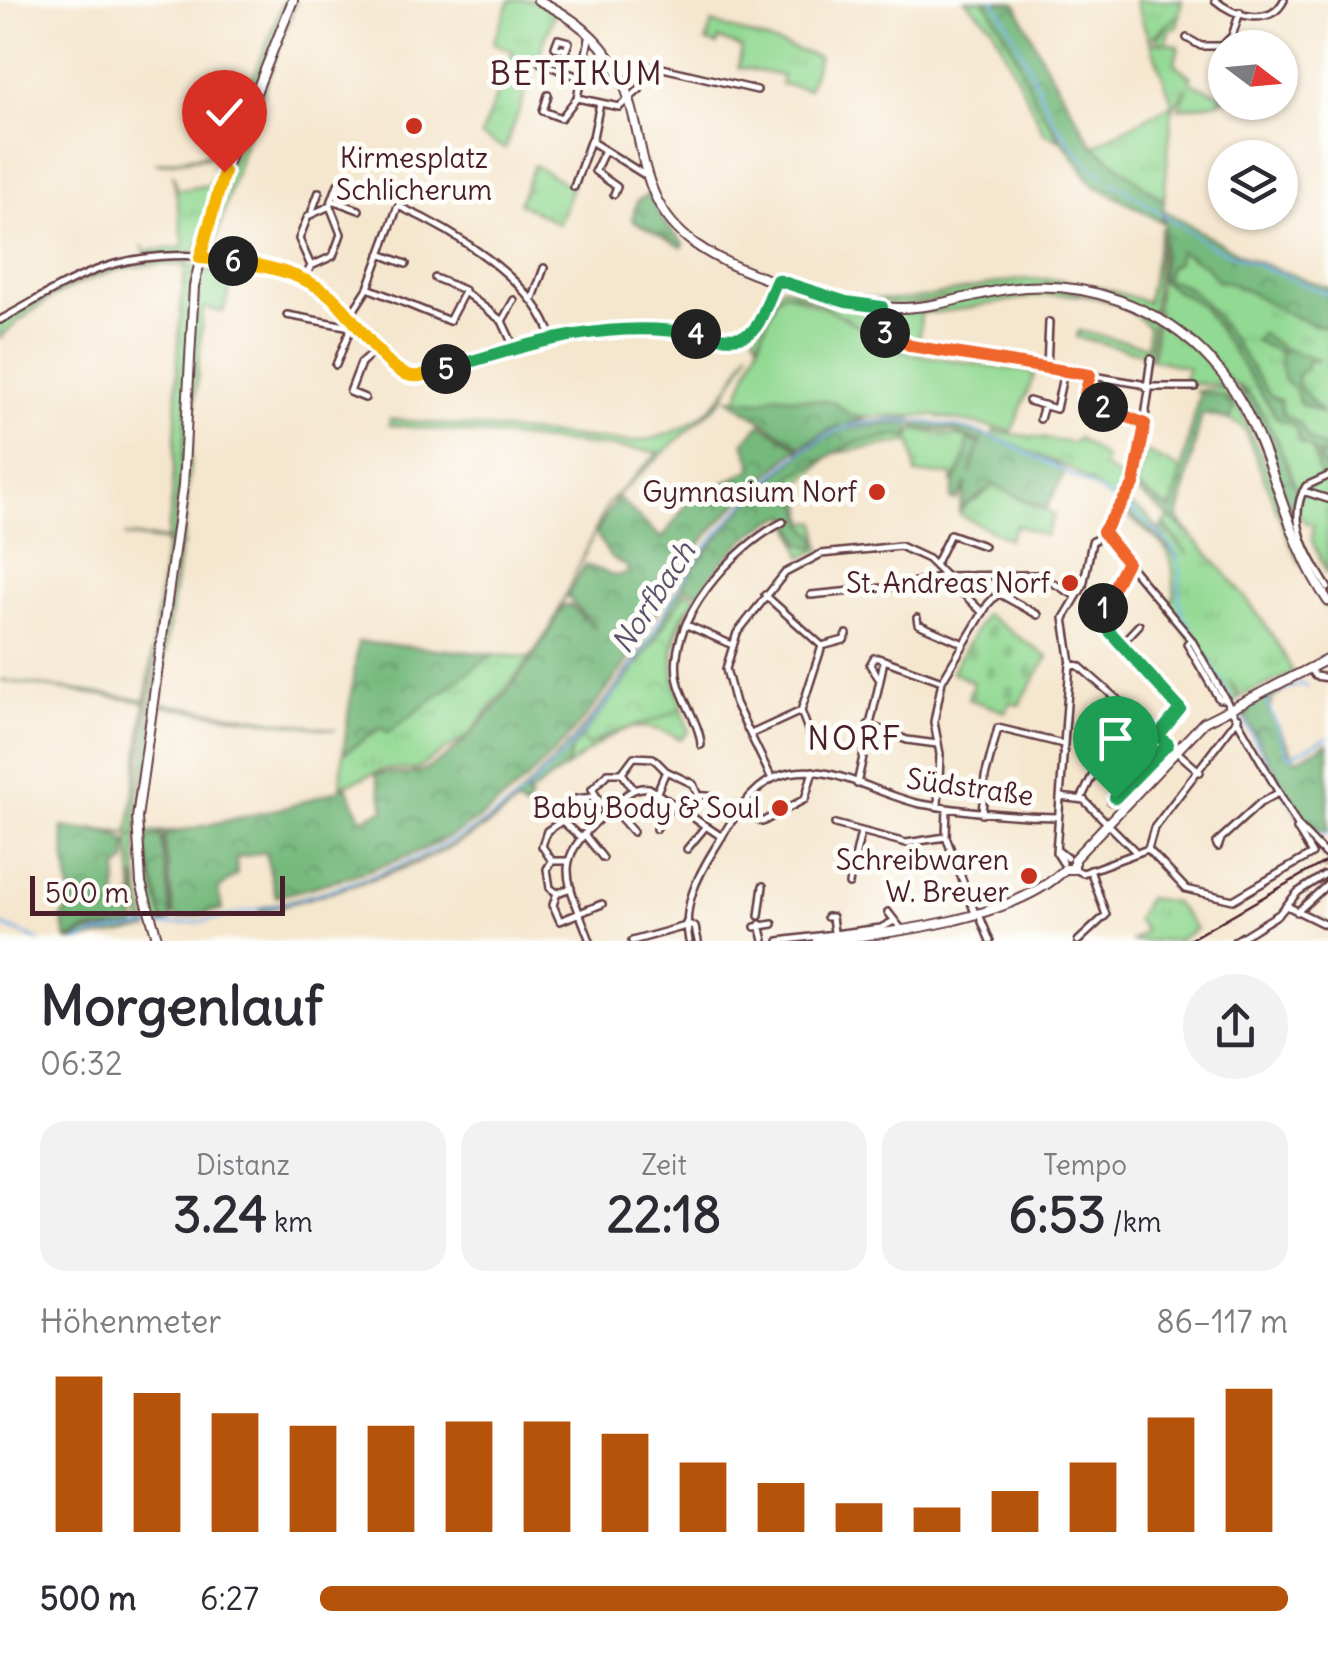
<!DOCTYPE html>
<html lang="de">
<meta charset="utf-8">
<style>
body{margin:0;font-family:Delius,sans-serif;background:#f2f2f3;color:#2b2b33;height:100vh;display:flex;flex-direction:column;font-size:38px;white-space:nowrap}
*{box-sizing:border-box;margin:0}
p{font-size:32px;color:#7c7c81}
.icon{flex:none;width:55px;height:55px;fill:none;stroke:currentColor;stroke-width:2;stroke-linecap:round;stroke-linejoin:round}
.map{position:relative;height:941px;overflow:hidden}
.sheet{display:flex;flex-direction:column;background:#fff;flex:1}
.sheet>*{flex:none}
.needle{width:65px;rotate:106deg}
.tools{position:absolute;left:1208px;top:30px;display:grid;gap:20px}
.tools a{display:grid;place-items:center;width:90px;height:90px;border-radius:50%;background:#fff;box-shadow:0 2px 8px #0004;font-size:50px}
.scale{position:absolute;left:30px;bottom:25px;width:255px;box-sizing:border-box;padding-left:10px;border:5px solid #4a1f2b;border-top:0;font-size:28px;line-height:35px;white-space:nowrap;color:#4a1f2b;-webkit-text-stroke:8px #fdfcf7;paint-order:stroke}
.pin{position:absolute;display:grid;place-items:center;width:85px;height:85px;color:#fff;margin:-102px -42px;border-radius:50% 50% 50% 0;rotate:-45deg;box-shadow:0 0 10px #0007}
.pin .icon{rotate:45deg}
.km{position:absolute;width:50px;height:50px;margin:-25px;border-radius:50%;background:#222;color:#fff;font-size:28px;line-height:50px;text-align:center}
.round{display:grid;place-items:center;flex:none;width:105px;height:105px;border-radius:52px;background:#f2f2f3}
.head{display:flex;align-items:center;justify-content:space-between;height:170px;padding:0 40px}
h1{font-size:55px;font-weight:800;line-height:75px}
.stats{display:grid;grid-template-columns:repeat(3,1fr);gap:15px;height:170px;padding:10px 40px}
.stats div{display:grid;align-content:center;border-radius:25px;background:#f2f2f3;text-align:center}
.stats b{font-size:50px;font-weight:800}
.stats small{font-size:28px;font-weight:400}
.stats p{font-size:28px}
.chart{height:280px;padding:20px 40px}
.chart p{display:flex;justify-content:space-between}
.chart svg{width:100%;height:180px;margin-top:10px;stroke:#b45309;stroke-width:6}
ul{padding:0 40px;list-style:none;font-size:32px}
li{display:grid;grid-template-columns:160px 120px 1fr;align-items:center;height:75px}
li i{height:25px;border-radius:12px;background:#b45309}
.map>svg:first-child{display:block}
.grass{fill:url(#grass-tufts);stroke:#6e7c5f;stroke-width:2.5}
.forest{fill:url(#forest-crowns);stroke:#606c54;stroke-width:2.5}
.cemetery{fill:url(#cemetery-stones);stroke:#6e7c5f;stroke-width:2.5}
.park{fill:url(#park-crowns);stroke:#6e7c5f;stroke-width:2.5}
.garden{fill:#92d993;stroke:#6e7c5f;stroke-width:2.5}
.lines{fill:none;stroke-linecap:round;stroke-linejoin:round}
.stream{stroke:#7ab4eb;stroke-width:2.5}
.minor-tunnel{stroke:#d3bead;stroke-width:5;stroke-dasharray:5 2.5;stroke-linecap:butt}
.minor-casing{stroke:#643d43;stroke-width:10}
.major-casing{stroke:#643d43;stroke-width:12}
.minor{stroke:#fff;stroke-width:5}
.major{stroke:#fff;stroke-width:8}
.rail{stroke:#4a1f2b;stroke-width:2.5}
.split-1-casing{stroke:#fff;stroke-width:20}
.split-2-casing{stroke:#fff;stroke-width:20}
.split-3-casing{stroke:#fff;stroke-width:20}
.split-4-casing{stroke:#fff;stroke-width:20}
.split-5-casing{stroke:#fff;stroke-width:20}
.split-6-casing{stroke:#fff;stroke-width:20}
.split-7-casing{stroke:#fff;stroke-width:20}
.split-1{stroke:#22a559;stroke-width:12}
.split-2{stroke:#f0652b;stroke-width:12}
.split-3{stroke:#f0652b;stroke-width:12}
.split-4{stroke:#22a559;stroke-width:12}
.split-5{stroke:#22a559;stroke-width:12}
.split-6{stroke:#f5b400;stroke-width:12}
.split-7{stroke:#f5b400;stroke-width:12}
.poi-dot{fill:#c8321e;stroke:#fdfcf7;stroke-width:4}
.labels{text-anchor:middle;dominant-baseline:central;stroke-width:10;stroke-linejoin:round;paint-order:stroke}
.poi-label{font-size:28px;fill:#4a1f2b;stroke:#fdfcf7;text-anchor:end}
.street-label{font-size:28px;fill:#4a1f2b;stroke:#fdfcf7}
.water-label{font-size:30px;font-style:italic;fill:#5b536e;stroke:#fdfcf7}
.quarter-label{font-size:32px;letter-spacing:2.5px;fill:#4a1f2b;stroke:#fdfcf7}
</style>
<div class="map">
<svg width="1328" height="941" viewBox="0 0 1328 941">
<defs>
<pattern id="grass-tufts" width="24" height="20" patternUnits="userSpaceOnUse" patternTransform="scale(2.5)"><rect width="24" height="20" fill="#92d993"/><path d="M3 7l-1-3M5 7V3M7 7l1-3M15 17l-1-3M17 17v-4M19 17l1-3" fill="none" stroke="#7fba7f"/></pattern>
<pattern id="forest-crowns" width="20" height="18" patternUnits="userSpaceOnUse" patternTransform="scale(2.5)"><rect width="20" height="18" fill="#75b97d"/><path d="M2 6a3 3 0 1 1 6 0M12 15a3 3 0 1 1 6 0" fill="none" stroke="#629667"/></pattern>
<pattern id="cemetery-stones" width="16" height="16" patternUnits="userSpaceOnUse" patternTransform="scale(2.5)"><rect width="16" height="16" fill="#92d993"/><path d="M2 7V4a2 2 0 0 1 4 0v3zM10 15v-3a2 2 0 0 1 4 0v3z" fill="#7fba7f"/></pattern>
<pattern id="park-crowns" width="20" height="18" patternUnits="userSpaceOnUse" patternTransform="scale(2.5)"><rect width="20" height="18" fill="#92d993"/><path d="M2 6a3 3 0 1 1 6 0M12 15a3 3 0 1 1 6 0" fill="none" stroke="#7fba7f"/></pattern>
</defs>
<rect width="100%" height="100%" fill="#fdfcf7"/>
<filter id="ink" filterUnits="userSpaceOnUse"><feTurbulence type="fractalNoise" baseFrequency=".01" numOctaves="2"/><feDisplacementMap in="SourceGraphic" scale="20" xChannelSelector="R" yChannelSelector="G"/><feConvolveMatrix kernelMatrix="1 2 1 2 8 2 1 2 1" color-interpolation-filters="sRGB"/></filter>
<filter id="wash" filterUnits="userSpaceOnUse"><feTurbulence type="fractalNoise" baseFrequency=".0048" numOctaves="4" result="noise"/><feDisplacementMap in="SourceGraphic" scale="40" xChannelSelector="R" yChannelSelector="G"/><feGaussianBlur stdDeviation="2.25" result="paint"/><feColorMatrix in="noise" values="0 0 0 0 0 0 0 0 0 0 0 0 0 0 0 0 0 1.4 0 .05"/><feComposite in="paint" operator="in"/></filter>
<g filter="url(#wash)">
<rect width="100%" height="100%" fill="#f5e6ce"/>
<path class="grass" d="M285,0H291L235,137L198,249L184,255L147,256L142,245L145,251L184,247L173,174L178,190L209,185L225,154L159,164L157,163L222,152Z
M296,0L243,148L212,253L206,255L229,166Z
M510,0H534L555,12L505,149L481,136L513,51L493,43Z
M965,0H984C1015,44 1031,95 1060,140L1044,133L992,26Z
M1135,0H1182L1177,27L1169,31L1166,42L1179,46L1175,63L1191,77L1190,82L1225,96V101L1220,97V102L1179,109L1187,88L1174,107L1150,42L1162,43L1156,38L1177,16L1149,40Z
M712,23L819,57L808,89L781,84L782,76L738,67L742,48L719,39L717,45L706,42Z
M1170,105L1172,111L1164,201L1093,146Z
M534,165L572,187L559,224L519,203Z
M1164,226L1328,311V575L1312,541L1313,524L1306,523L1294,509C1301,485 1259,388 1233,384L1156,315Z
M1161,228L1153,313L1055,285L900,305L853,302L819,292C828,288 873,301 892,300C931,299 966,288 1005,282C1055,273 1100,286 1147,302Z
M164,259L189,260L194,267L185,435L173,541L169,542L124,536L167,539C181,446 172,358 186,266C119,257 48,291 0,338V323C52,292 102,262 164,259Z
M204,261L209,263V272L234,278L223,312L203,308L183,544L178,541L193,317Z
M782,286L874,310L886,337L918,349L920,356C870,347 835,298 785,292L777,297L758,342L754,335Z
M1054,288L1113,299L1153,317L1150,359L1145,354L1077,337L1079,331L1147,346L1148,327C1090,264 991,313 921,313L919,346L899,342L883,324L889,310Z
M1156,319L1193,345L1229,385L1182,383L1188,368L1153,359Z
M750,349L722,400L608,503L545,640L468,736L415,770L385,769L340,787L343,754L382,727L387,732L493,654L530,658L549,630L608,503L659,452L389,425L390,419L627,442C689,438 726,404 750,349Z
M1230,386L1328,604V609L1295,554L1244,428L1230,420L1233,403L1224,397L1194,391Z
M914,430L970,438L967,456L952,484V475L916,474L911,442L833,453L801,482L806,522H817L821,550L802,557L791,523L801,544L814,535L806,526L791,477C816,458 880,426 909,439Z
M1145,451L1181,470L1171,511L1136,486Z
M993,485L1054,515L1045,536L1016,525L1009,539L960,515L964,503L977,500Z
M1126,503L1146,515L1166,539L1160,530L1163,526L1188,555L1164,524L1170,515C1214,557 1268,618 1293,673L1240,697L1229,681L1239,699L1232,701L1167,604L1174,598C1176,536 1158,548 1121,509C1141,523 1163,538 1177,559V555L1122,507Z
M166,543L172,546C157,660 116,833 149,929L70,941L86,933L146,928L141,924L135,876L136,916L129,840L133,835L89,829L129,833L145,702L0,680L146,700Z
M184,546L180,548L158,703L336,730L158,706L143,832L176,831L149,836L151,875L164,923L155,925C122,810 161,665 177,547Z
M686,592L698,598C690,604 686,614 682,624C663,663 679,693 689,732L680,739C629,710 606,740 566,768L572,749L635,669Z
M1147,898L1174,902L1196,929L1177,941H1132L1145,931L1136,919Z"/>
<path class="forest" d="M984,0L1016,3L1044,62L1093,146L1164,201L1162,222L1092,184L1035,101L1005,33Z
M649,194L664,222L684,244L682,247L632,220L637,201Z
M1165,211L1246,258L1328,288V328C1290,323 1241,280 1217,281L1206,266L1179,251L1177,262L1168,268L1166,280C1204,279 1247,367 1272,397L1280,400L1283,414L1300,423L1307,438L1327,449L1328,458L1318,454L1328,475L1320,477L1312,449L1301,443L1294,425L1278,419L1203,307L1161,281Z
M1262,333L1282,348L1319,360L1308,361L1306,370L1298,374L1297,384L1323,414L1300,403L1295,389L1284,381L1279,357L1282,353L1255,341Z
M1237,386C1258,391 1297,479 1297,499C1297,506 1293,509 1290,513L1265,441Z
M1200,392L1224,397L1234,409L1230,420L1202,414L1178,519L1192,536L1135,490L1137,487L1171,510Z
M774,395L834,402L852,416L867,418L847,424L912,417V422L840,429L801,453L798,451L841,424L800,446L727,398L761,401Z
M912,423L908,438L900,435L852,444L791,477L806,526L818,539L816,548L801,544L789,515C755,523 716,563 701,594L681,586C708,544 794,444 842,430C864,424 890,425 912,423Z
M915,423C954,424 1037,447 1065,472L1046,509L993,485L959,511L967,482L957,500L951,499C952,476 970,461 967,439L980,444L970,474L981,442L951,431L915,428Z
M761,424L799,448C759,482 717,520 686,562C663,595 646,633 623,667C590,716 546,765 500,803C439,854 351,877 276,897L265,852L236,858L237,874L218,890L222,910L180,918L174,915L164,838L167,834L287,807L347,787L362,819L385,809L376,775C390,769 401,777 415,773C464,761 542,650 563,606L570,605L596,629L567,596L585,565L616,576L627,573L628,567L610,557L596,533L617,497L662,539L688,502L753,468L744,442Z
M680,589L686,592L635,669L572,749L566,767L529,795L524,791C591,725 633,669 680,589Z
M358,642L493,654L388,733L381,727L343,754Z
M1279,687L1286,690L1272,699L1269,711L1296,760L1328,743V832L1320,831L1306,817L1316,831L1303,822L1239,706L1249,716L1244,704Z
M522,793L531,799L525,809L517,803C442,866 351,886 260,912V908C347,886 458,862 522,793Z
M62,827L117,835L127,842L126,861L118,870L116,898L122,904L132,899L136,927L89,930L67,940L62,918L71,902Z
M161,835L172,919L164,923L144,839Z"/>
<path class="cemetery" d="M985,614L1048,657L1019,705L1010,702L1006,712L968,699L973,682L951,672Z"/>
<path class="park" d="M994,431L1073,443L1078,438L1106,459L1103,466L1129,485L1118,503L1071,469L992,436Z
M686,592L698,598C666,622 669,673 682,707C652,727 619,725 588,746L581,738L635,669Z"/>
<path class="garden" d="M785,292L834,312L901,352L1035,373L1012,431L935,416H852L834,402L774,395L761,401L737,399L777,297Z"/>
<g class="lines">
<path class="stream" d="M993,0C1037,62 1038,128 1105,177
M1112,181L1211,246L1328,294
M1308,687L1301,684L1265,697L1289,757L1328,737
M0,924L40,941
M76,941C110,927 165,927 203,921C302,902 407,872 493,817C541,786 600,715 632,668C653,637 668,602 689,570C719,527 788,451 837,431C882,413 956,421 999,440C1041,459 1158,513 1177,558C1185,576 1173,593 1184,616L1302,823L1315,832L1328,834"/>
</g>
</g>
<g filter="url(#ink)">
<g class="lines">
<path class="minor-tunnel" d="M1324,875L1325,854"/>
<defs>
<path id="minor" d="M1215,0C1234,17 1271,27 1284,0
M1187,38L1201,46H1222L1232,36L1240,12
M541,63L579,77
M559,70L566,50L555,47L558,39L569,42L566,50
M1224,70L1225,65
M548,95L543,111L561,118L577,98
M577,98L619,107L639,90L654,66L757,90
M577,98L590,34
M600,103L592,142L648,177
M605,150L595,171L617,187L614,194
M574,187L591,139
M332,200L359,210
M312,211L319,192
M380,254L406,264
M311,266L299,239L308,216L330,206
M435,278L464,290
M304,279L311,266L333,256L341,234L330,206L338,184
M368,288L449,321L463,294
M467,294L502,321L515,349
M532,301L544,268
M882,307V329L900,344L1141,384L1149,390L1136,477L1103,534L1092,542L1083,586L1064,618L1071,664
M352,313L368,288L398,206C450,229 536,280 552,339
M287,315L351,327
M0,320C34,302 65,281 102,268C172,243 293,255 347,310C368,331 385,372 417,376L583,332L651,328L744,339L759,327L776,283
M502,321L514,300
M1151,359L1147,387H1195
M336,365L355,318
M1047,368L1049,322
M1090,375L1086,400L1145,424
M365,398L350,392L361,363L378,348
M1029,401L1056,409L1064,371
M1040,419L1044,405
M1328,476L1306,486C1285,520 1309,558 1328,588
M1303,491L1328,499
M1103,534L1191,639L1298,826L1325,854
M1127,562L1100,617L1180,707L1158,736
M935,565L950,534L984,546
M1000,594L1038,615
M765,595L822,646
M811,595L893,587L945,576L1039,575L1074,595
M917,618L918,624L964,644
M687,625L730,644
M1191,639L1187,644L1219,699H1226
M1122,643L1139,625
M884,660L880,680L870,665L874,658C877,657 881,659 884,660L942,681
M1310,669L1315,676L1328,678
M868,725L907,740L937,744
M751,734L801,711
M813,743L801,711L822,646L844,640L847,634
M701,745C700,724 683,703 678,681C665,620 734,547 783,522
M772,779L735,703L726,669L737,633L785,573L821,554L900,546L928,559L983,613
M857,784L880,680
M634,790L622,773L634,757L653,758L666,771
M657,792L666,771L693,784L698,796
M1060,797L1084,800L1137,853
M1081,799L1100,760L1117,747
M1111,802L1168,744
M743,807L762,822L805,799L813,771
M938,807L940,754L934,722L942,681L988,604L1015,576
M612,808L633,832
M947,808L946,837L975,913
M607,812L592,789L608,773H622
M687,813L698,796C723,794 718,808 733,820
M982,814L985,777L998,728L1063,744
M562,821L547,831L542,846L552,861H567
M835,824L906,843L946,837
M656,829L673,803
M584,834L603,858
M580,837L562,821L576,799L593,797
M1221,839L1218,847L1216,843L1260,803L1278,793
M687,849L706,826
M1148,849L1186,889L1233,900L1312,854L1297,829
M1148,849L1154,828L1238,718
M1057,850L1067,858
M552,861L547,869L550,888L557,893L571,888
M955,862L988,855
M1063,863L1056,852L1070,664L1079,666L1200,772
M1074,869L1083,873L1148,849
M849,884L861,832
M557,893L553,905L560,921L602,904
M1287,906L1328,926
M888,912L902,930
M978,912L990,941
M1297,912L1328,884
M759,916L763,886
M827,917H832L834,932
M686,923L695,927L698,941
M760,924L764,941
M755,927L773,924
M590,941C565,873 550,862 609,810C621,799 631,786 649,788L722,837
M632,941L686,926
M689,941C682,906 697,877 715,848C730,824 747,791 774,778C823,756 873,794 921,804C967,812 1012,816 1058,817
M779,941L881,928L894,921
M1078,941L1106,915L1090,870
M1235,941L1279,914L1298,892L1324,875"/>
<path id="major" d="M538,0C680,68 603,178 695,244C740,276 848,309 903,308C939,307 973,294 1008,289C1084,278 1162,306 1213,363C1274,430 1277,527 1328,601
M158,941L141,883L137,818L183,486L194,286L220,182L293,0
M817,941C885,934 1016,920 1065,869H1074V859L1204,722L1328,659"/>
</defs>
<use href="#minor" class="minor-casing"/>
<use href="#major" class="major-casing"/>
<use href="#minor" class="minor"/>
<use href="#major" class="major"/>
<path class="rail" d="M1187,941L1328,860"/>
</g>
</g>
<g class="lines" filter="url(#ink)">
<defs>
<path id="split-1" d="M1103,608L1102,623L1180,709L1158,736L1168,744L1115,798"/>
<path id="split-2" d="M1103,608L1127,562L1103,532L1134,484L1145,424L1103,407"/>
<path id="split-3" d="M885,333L911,346L1090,375L1084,398L1103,407"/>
<path id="split-4" d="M696,334C761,345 753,334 777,280L846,302L882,307L885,333"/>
<path id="split-5" d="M446,369C529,344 609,318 696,334"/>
<path id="split-6" d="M233,261C267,266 299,273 327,293C353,312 382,368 408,375C420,379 434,372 446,369"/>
<path id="split-7" d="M224,172L200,258L233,261"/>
</defs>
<use href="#split-1" class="split-1-casing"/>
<use href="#split-2" class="split-2-casing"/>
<use href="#split-3" class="split-3-casing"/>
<use href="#split-4" class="split-4-casing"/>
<use href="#split-5" class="split-5-casing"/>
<use href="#split-6" class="split-6-casing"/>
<use href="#split-7" class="split-7-casing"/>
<use href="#split-1" class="split-1"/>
<use href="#split-2" class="split-2"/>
<use href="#split-3" class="split-3"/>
<use href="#split-4" class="split-4"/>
<use href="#split-5" class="split-5"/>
<use href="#split-6" class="split-6"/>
<use href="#split-7" class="split-7"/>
</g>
<g class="poi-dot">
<circle cx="414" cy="126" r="10"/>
<circle cx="877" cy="492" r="10"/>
<circle cx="1070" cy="583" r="10"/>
<circle cx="780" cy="808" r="10"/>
<circle cx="1029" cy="876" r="10"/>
</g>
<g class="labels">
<g class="poi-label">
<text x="414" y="158" text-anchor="middle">Kirmesplatz<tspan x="414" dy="32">Schlicherum</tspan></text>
<text x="857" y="492">Gymnasium Norf</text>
<text x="1050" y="583">St. Andreas Norf</text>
<text x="760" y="808">Baby Body &amp; Soul</text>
<text x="1009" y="860">Schreibwaren<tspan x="1009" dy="32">W. Breuer</tspan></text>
</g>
<g class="street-label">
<text transform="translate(970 787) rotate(8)">Südstraße</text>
</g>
<g class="water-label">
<text transform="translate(653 597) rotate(-57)">Norfbach</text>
</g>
<g class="quarter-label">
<text x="577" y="73">BETTIKUM</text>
<text x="855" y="738">NORF</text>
</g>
</g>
</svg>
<div class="tools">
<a><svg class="needle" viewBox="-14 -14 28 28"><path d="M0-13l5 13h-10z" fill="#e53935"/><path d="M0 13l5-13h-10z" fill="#7c7c81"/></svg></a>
<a><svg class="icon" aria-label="layers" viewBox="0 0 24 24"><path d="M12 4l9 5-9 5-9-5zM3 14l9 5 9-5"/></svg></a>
</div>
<div class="scale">500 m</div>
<div class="pin" style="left:1115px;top:798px;background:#1e9e55"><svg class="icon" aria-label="arrive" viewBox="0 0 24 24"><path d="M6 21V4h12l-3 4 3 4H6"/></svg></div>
<div class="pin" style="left:224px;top:172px;background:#d93025"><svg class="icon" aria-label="check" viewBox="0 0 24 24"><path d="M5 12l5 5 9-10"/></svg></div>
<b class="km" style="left:1103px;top:608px">1</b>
<b class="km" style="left:1103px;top:407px">2</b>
<b class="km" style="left:885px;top:333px">3</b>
<b class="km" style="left:696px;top:334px">4</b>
<b class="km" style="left:446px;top:369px">5</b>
<b class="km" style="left:233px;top:261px">6</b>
</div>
<section class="sheet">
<div class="head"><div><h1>Morgenlauf</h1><p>06:32</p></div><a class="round"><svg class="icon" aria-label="share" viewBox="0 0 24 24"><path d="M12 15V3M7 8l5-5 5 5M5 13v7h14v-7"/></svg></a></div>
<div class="stats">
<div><p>Distanz</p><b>3.24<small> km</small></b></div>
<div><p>Zeit</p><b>22:18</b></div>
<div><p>Tempo</p><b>6:53<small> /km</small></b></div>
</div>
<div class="chart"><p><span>Höhenmeter</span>86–117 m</p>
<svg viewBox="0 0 160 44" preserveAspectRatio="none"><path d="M5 44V6M15 44V10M25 44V15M35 44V18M45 44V18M55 44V17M65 44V17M75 44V20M85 44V27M95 44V32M105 44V37M115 44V38M125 44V34M135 44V27M145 44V16M155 44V9"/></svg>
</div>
<ul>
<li><b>500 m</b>6:27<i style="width:100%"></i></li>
</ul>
</section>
